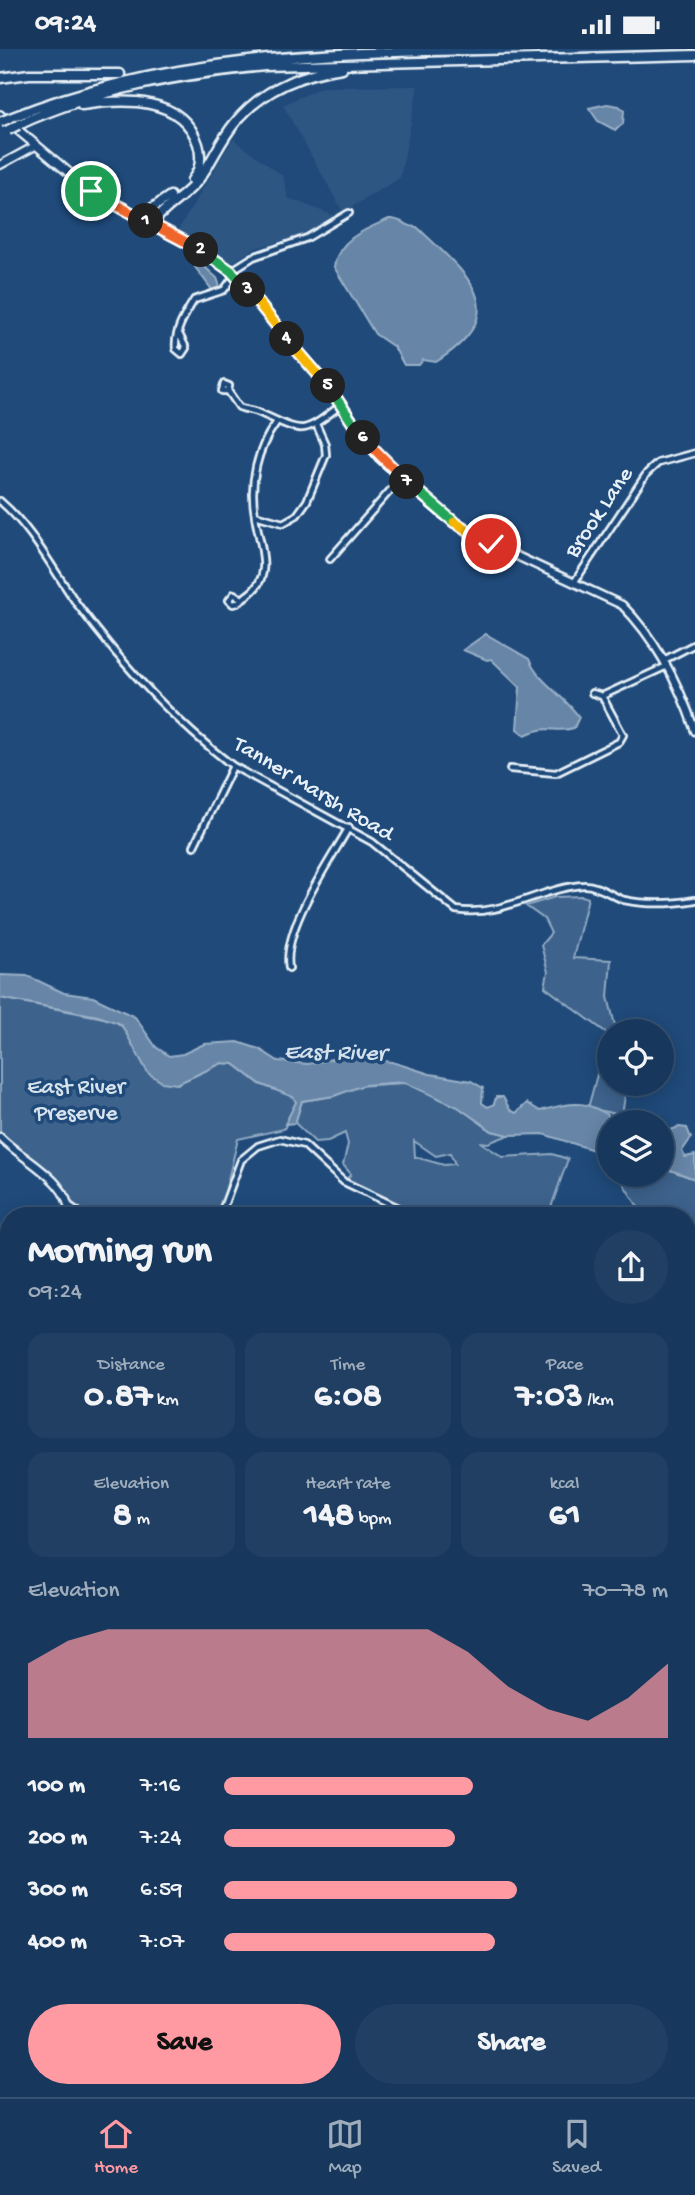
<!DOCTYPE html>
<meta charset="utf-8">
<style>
body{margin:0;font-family:"Gochi Hand",sans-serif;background:#203f62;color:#f1f3f6;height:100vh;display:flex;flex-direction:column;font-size:26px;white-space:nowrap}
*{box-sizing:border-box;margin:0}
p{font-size:23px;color:#9eacbb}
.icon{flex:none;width:38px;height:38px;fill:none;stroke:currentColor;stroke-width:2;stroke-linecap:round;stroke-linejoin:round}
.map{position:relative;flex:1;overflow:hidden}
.panel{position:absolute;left:0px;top:1158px;width:696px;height:891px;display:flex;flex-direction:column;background:#17385c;border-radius:28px 28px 0 0;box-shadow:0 4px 18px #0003,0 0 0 2px #365272}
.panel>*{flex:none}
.buttons{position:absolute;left:597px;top:970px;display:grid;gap:14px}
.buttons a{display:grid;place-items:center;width:77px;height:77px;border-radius:50%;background:#17385c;box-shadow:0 4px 18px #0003,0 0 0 2px #365272;font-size:35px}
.pin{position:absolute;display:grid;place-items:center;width:60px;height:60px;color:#fff;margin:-30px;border:4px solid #fff;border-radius:50%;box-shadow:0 2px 7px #0007}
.km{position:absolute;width:35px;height:35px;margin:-18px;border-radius:50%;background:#222;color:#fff;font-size:19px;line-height:35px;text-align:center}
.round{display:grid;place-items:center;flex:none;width:74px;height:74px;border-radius:37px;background:#203f62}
.headline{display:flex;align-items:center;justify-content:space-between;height:119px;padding:0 28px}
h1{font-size:38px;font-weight:800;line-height:52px}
.metrics{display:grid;grid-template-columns:repeat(3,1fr);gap:10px;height:119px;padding:7px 28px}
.metrics div{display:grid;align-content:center;border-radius:18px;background:#203f62;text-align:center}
.metrics b{font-size:35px;font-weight:800}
.metrics small{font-size:19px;font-weight:400}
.metrics p{font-size:19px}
.chart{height:196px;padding:14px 28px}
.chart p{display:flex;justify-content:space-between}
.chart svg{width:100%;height:126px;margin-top:7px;fill:#ff9aa2;opacity:.7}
.cta{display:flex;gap:14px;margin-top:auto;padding:14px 28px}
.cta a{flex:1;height:80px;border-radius:42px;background:#ff9aa2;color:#111;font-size:28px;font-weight:800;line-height:80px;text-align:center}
.cta a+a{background:#203f62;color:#f1f3f6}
ul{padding:0 28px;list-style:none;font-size:23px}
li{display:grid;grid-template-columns:112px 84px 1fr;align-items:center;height:52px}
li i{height:18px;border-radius:9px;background:#ff9aa2}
.status{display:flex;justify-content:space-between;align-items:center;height:49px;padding:0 35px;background:#17385c;direction:ltr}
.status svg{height:19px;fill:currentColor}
.tab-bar{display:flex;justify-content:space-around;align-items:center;height:98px;border-top:2px solid #365272;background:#17385c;font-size:19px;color:#9eacbb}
.tab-bar a{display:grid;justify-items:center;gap:4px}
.tab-bar .selected{color:#ff9aa2}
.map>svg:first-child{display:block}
.built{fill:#2e5683}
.green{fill:#3c628c;stroke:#92aac2;stroke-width:2;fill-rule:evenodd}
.water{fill:#6685a7;stroke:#9ab0c7;stroke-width:2}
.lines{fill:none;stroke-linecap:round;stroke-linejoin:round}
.street-casing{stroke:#e8f1f8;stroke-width:10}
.secondary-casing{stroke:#e8f1f8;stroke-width:11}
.primary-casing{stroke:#e8f1f8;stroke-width:12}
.highway-casing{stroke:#e8f1f8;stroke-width:13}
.street{stroke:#1f4a7a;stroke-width:4.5}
.secondary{stroke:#1f4a7a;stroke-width:6}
.primary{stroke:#1f4a7a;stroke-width:7}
.highway{stroke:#1f4a7a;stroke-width:8}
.highway-bridge-casing{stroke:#e8f1f8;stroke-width:13;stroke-linecap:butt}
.highway-bridge{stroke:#1f4a7a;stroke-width:8}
.split-1-casing{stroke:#fff;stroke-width:14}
.split-2-casing{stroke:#fff;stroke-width:14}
.split-3-casing{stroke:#fff;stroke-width:14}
.split-4-casing{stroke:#fff;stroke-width:14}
.split-5-casing{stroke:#fff;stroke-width:14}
.split-6-casing{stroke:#fff;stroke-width:14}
.split-7-casing{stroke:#fff;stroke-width:14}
.split-8-casing{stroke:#fff;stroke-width:14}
.split-9-casing{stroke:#fff;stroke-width:14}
.split-1{stroke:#f0652b;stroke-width:9}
.split-2{stroke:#f0652b;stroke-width:9}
.split-3{stroke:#22a559;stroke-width:9}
.split-4{stroke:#f5b400;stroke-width:9}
.split-5{stroke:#f5b400;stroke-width:9}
.split-6{stroke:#22a559;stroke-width:9}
.split-7{stroke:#f0652b;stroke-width:9}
.split-8{stroke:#22a559;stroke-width:9}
.split-9{stroke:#f5b400;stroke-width:9}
.labels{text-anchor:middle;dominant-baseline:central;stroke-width:7;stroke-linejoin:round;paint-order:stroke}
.street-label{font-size:23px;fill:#e8f1f8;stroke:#1f4a7a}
.park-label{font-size:23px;fill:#d7e3ed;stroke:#1f4a7a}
.water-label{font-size:24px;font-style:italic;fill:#d4e1ec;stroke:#1f4a7a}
</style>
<div class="status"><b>09:24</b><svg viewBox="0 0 49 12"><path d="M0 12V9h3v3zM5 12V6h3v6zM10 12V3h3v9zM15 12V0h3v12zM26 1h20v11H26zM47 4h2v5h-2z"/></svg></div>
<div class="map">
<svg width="695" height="2048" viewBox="0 0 695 2048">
<rect width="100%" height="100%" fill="#1f4a7a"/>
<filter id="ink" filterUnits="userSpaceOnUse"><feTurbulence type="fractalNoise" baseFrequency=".0143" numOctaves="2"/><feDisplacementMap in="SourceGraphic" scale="14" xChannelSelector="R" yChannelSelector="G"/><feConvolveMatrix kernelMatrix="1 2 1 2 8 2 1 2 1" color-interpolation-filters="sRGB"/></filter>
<g filter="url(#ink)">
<path class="built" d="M418,37L400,129L343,163L283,56L322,38Z
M233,90L283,127L288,149L335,167L297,188L255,199L230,215L177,183Z"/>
<path class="green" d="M582,847L588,849L573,909L611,911L608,948L616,980L620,982H609V1034H627L622,1066L588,1059L608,985L545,938L548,923L541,896L551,884L544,870L526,857L555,848Z
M0,949L114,971L126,981L148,1024L177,1035L222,1014L234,1015L260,1035L293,1047L297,1053L284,1080L238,1090L219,1167H82L70,1157L61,1139L0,1088Z
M406,1034L458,1058L492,1082L509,1086L488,1094L480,1093L503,1108L552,1105L568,1110L548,1167H416L344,1133L351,1125L343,1116L348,1095L345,1084L328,1092L315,1093L295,1074L302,1052L334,1047L356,1037ZM414,1092L436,1107L450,1104L455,1115L444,1116L415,1108Z
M662,1118L695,1130V2048H253L246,2041L688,2040V1167H644L624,1136L623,1125H662Z"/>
<path class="water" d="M607,55L619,57L624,61L623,75L615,81L598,72L589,59Z
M389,170C402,169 407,179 417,178C467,226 517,261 436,313L423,311L419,316H404L394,298L375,285L334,218C338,190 366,180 389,170Z
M197,211L217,229L221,240L213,242L195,218Z
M486,585L529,610C537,632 566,648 579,668L574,679C552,685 551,674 525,686L517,680L520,638L491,610L487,611L463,601Z
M0,926L28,927L64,944L93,948L135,968L156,998L169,1007L183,1005L204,995L238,993L259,1000L278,1012L308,1015L346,1007L392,1013L430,1025L471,1032L483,1039L482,1054L488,1058L494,1055L496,1048H503L510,1061L516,1064L527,1054L540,1062C576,1052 587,1050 618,1073H609V1106L543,1085L509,1086L492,1082L458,1058L404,1033L364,1036L334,1047L302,1052L295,1074L285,1075L296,1053L293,1048L260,1035L234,1015L222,1014L177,1035L162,1033L148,1024L121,975L98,967L0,949Z
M679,1078L687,1079L691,1089L682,1102L685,1108L695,1106V1130L662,1118V1084Z
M0,1251H9V1326L0,1314Z"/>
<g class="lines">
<defs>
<path id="street" d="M231,222L253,208L307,189L349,164
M178,283L186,299L182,305L176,300C174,282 185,266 194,251L224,241L235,226
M228,342H222L224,335L229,337L228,342L239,358C246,361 254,361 260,364C304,384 301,387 341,356
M276,374C257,400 249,434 255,466L283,474L297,466L307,452L326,406L325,395L316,375
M0,452C32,479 53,521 77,555C121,614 175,673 233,717L372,793L456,861C501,869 542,838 584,836C596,835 612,847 624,851C648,856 672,855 695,851
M330,510L402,428
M575,532L647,424L658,414L695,404
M242,550L234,545L229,551L233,555C240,555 240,551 246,547C276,528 259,495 255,467
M664,611L695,595
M592,644L602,647
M510,720L556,724L619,693L623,686L602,647L667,617
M194,797L233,717
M289,919C282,880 329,814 349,778
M70,1157L84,1167
M220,1167L241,1111L258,1097L280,1090L304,1096L344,1133L416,1167
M0,1562H9
M246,2040L253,2048"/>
<path id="secondary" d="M0,116L35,97
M152,175L209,206L235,226L326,334L379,409L442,465L491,495L622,556C657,591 679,635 695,682
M0,1088C22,1111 72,1132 69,1167
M158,2048L165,2040"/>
<path id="primary" d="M0,66L91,142L152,175"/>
<path id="highway" d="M0,29L29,25H120
M82,56C122,50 182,46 198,95C202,108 201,120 192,131
M10,69C181,0 352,4 534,0
M18,76C96,40 181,25 265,17L695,6
M138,169L170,147
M152,175C165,156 186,148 199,130C212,113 220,92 234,75C261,41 300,25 342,19"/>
</defs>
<use href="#street" class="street-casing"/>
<use href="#secondary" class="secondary-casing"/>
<use href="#primary" class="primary-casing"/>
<use href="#highway" class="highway-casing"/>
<use href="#street" class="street"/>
<use href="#secondary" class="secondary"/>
<use href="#primary" class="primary"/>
<use href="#highway" class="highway"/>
<defs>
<path id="highway-bridge" d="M0,73L10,69
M8,81L18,76"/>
</defs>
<use href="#highway-bridge" class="highway-bridge-casing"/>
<use href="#highway-bridge" class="highway-bridge"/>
</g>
</g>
<g class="lines" filter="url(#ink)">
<defs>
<path id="split-1" d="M91,142L146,172"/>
<path id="split-2" d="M146,172L201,201"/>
<path id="split-3" d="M201,201L231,222L248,241"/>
<path id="split-4" d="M248,241L287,290"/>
<path id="split-5" d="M287,290L328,337"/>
<path id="split-6" d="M328,337L363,389"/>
<path id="split-7" d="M363,389L407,433"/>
<path id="split-8" d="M407,433L454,473"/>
<path id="split-9" d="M454,473L491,495"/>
</defs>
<use href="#split-1" class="split-1-casing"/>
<use href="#split-2" class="split-2-casing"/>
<use href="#split-3" class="split-3-casing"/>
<use href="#split-4" class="split-4-casing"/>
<use href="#split-5" class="split-5-casing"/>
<use href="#split-6" class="split-6-casing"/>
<use href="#split-7" class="split-7-casing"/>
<use href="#split-8" class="split-8-casing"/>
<use href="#split-9" class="split-9-casing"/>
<use href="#split-1" class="split-1"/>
<use href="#split-2" class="split-2"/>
<use href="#split-3" class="split-3"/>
<use href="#split-4" class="split-4"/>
<use href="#split-5" class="split-5"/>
<use href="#split-6" class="split-6"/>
<use href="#split-7" class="split-7"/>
<use href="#split-8" class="split-8"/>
<use href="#split-9" class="split-9"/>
</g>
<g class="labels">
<g class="street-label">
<text transform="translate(600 464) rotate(-56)">Brook Lane</text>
<text transform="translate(313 741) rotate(31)">Tanner Marsh Road</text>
</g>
<g class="park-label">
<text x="76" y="1039">East River<tspan x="76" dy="26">Preserve</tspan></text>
</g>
<g class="water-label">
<text transform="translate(335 1005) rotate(1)">East River</text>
</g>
</g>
</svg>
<div class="buttons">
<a><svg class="icon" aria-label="locate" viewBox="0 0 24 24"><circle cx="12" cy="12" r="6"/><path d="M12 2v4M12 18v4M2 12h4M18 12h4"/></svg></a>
<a><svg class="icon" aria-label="layers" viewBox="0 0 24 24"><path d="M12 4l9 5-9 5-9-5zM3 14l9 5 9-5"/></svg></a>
</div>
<div class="pin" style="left:91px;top:142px;background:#1e9e55"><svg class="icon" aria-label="arrive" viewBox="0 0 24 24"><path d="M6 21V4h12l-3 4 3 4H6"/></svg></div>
<div class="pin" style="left:491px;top:495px;background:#d93025"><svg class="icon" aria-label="check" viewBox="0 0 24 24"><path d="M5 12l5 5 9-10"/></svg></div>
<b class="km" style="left:146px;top:172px">1</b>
<b class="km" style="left:201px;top:201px">2</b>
<b class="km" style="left:248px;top:241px">3</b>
<b class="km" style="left:287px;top:290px">4</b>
<b class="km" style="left:328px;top:337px">5</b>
<b class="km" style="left:363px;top:389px">6</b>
<b class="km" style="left:407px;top:433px">7</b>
<section class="panel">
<div class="headline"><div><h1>Morning run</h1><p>09:24</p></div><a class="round"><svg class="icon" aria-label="share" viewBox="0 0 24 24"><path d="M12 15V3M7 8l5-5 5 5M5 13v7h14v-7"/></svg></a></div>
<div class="metrics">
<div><p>Distance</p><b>0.87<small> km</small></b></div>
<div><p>Time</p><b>6:08</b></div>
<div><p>Pace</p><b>7:03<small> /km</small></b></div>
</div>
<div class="metrics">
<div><p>Elevation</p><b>8<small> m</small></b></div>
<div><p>Heart rate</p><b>148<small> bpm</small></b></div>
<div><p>kcal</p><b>61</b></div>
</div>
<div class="chart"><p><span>Elevation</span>70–78 m</p>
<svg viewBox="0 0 160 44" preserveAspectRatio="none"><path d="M0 44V18L10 10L20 6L30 6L40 6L50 6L60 6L70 6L80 6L90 6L100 6L110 14L120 26L130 34L140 38L150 30L160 18V44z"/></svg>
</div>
<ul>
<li><b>100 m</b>7:16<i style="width:56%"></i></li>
<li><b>200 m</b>7:24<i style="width:52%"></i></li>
<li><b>300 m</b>6:59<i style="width:66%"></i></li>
<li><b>400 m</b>7:07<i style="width:61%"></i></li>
</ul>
<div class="cta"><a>Save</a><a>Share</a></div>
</section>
</div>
<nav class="tab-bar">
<a class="selected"><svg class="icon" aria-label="home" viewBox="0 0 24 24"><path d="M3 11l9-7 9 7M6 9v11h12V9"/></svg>Home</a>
<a><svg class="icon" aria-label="map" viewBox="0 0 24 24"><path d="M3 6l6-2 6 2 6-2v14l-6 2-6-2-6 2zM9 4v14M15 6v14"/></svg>Map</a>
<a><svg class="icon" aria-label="saved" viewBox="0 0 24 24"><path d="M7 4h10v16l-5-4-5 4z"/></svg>Saved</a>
</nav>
